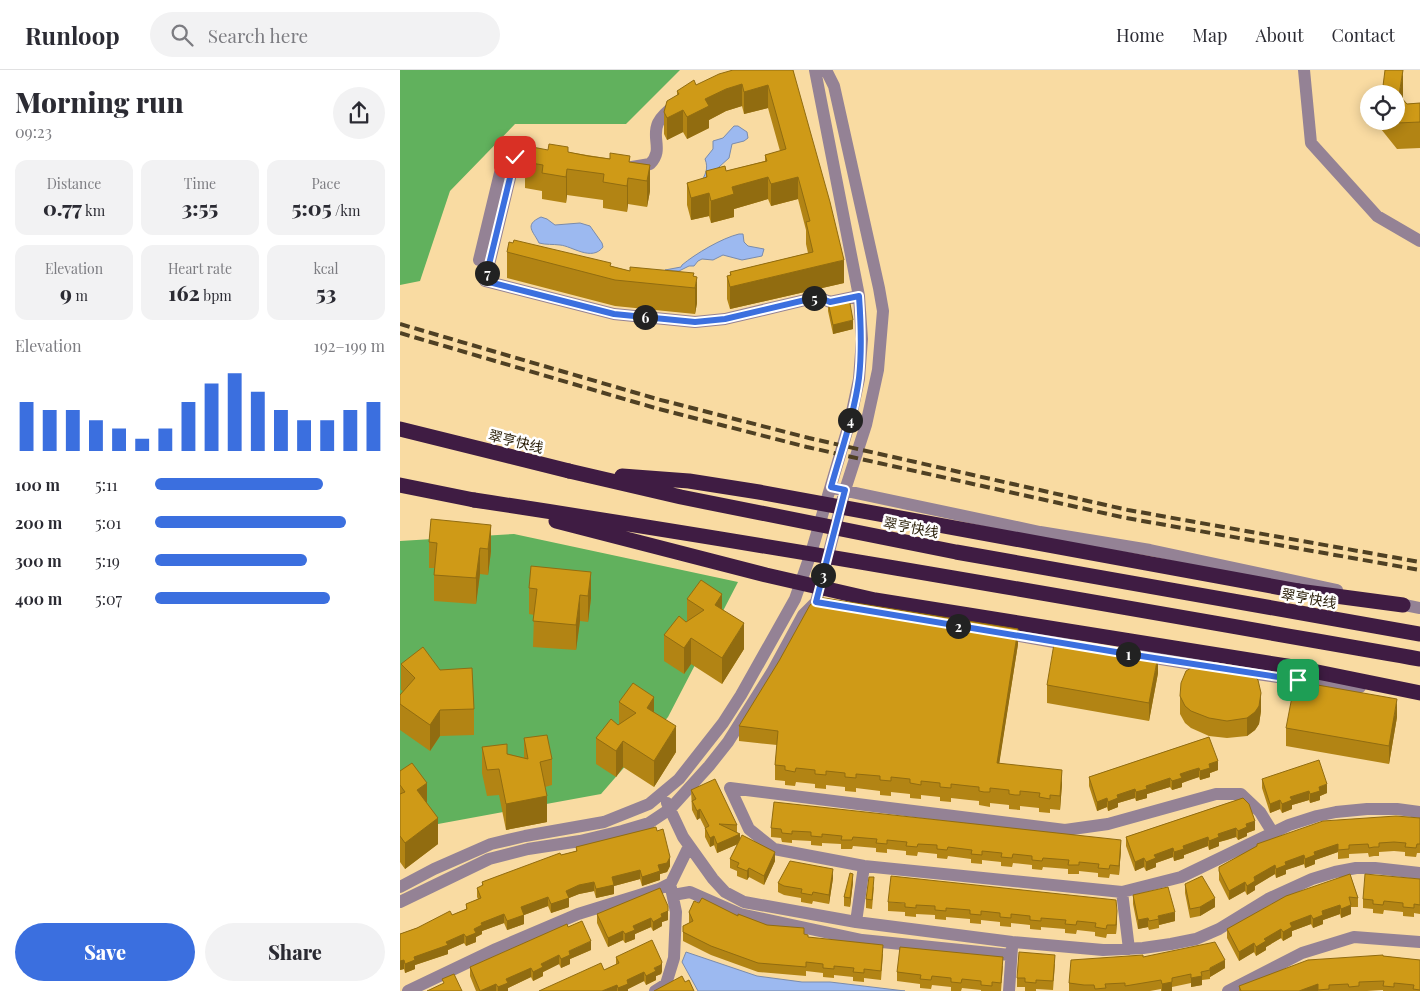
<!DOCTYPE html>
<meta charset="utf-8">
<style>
body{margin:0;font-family:"Playfair Display","Noto Sans SC",serif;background:#f2f2f3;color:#2b2b33;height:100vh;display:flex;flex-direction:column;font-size:19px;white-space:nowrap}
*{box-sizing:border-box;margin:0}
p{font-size:16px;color:#7c7c81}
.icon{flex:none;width:28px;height:28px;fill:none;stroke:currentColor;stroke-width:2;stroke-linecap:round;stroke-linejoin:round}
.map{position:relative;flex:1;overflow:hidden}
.side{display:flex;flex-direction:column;background:#fff;width:400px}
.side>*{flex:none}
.controls{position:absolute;left:960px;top:15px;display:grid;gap:10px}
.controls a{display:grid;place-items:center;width:45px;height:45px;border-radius:50%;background:#fff;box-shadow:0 2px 12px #0003;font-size:25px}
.pin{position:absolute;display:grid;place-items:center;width:42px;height:42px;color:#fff;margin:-21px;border-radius:10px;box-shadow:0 2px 8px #0006}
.km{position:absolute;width:25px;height:25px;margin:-12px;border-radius:50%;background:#222;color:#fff;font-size:14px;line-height:25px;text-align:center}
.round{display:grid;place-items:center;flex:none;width:52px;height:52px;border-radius:26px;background:#f2f2f3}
.summary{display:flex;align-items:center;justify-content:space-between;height:85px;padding:0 15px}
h1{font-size:28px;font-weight:800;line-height:38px}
.stats{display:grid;grid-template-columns:repeat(3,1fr);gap:8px;height:85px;padding:5px 15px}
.stats div{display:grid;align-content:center;border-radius:12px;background:#f2f2f3;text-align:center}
.stats b{font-size:21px;font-weight:800}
.stats small{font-size:14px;font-weight:400}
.stats p{font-size:14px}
.chart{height:140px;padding:10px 15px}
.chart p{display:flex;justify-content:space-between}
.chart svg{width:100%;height:90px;margin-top:5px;stroke:#3b6fdf;stroke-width:6}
.cta{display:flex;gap:10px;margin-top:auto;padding:10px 15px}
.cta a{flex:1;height:58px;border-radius:30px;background:#3b6fdf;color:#fff;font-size:20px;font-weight:800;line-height:58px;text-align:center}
.cta a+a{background:#f2f2f3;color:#2b2b33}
ul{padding:0 15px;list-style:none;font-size:16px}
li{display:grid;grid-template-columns:80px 60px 1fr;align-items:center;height:38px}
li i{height:12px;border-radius:6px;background:#3b6fdf}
header{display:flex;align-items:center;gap:30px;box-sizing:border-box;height:70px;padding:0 25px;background:#fff;border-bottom:1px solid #e1e1e2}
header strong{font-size:24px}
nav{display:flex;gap:28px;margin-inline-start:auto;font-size:18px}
.search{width:350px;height:45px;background:#f2f2f3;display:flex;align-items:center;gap:12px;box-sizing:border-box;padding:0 18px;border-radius:28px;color:#7c7c81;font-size:19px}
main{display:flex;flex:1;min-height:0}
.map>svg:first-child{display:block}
.forest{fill:#61b15d}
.water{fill:#9cb9f0;stroke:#7a8bab}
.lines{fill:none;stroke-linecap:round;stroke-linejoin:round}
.minor{stroke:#948295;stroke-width:12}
.highway{stroke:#3f1c43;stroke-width:15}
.rail{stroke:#4f4023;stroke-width:4;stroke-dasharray:10 5;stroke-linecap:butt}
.highway-bridge{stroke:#3f1c43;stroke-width:15}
.wall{fill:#b28414}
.shaded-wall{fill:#916c10}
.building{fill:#cf9a17;stroke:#916c10}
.route-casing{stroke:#fff;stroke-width:10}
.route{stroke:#3b6fdf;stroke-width:6}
.labels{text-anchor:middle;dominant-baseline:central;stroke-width:5;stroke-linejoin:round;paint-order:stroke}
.street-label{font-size:14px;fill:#2b2009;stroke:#fff}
</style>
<header>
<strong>Runloop</strong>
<div class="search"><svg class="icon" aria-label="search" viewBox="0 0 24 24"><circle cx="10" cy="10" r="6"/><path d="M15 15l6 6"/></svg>Search here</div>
<nav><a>Home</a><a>Map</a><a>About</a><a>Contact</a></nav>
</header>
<main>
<section class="side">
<div class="summary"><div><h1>Morning run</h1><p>09:23</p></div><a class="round"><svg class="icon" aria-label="share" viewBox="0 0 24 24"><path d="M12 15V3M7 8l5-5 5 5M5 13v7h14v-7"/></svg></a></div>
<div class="stats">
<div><p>Distance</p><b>0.77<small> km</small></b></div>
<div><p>Time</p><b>3:55</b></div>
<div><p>Pace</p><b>5:05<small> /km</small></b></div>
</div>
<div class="stats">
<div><p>Elevation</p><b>9<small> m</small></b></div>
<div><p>Heart rate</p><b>162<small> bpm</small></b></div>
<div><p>kcal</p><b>53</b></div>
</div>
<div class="chart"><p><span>Elevation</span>192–199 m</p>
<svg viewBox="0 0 160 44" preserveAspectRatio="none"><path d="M5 44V20M15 44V24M25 44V24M35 44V29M45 44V33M55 44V38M65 44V33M75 44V20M85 44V11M95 44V6M105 44V15M115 44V24M125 44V29M135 44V29M145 44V24M155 44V20"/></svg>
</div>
<ul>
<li><b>100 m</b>5:11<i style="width:73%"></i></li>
<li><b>200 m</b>5:01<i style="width:83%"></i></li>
<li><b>300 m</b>5:19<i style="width:66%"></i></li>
<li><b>400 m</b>5:07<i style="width:76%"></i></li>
</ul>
<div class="cta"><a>Save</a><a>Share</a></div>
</section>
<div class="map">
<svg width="1020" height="921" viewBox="0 0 1020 921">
<rect width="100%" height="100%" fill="#f9dba2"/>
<path class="forest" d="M0,0H280L226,54H115L50,121L20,211L0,215Z
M114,464L338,512L268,647L201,724L0,761V471Z"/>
<path class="water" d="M334,56H338L347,62L348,68L344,71L332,74L329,88L300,114C305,105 309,99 305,89L313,79V71L323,68Z
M141,147L147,149L155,155L180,153L190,156L202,173L203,177C192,192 172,176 160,175C153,174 146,175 139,173C134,162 123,155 141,147Z
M339,164H343L344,172L348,176L364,179L362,186L342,190L323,185L313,190L302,189L298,191L294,196H289L279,201L265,200L281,197L282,195C295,184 322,168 339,164Z
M286,882L357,906L402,912H430L505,921H298L282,892Z"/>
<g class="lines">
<path class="minor" d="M904,0L911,73L977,146L1020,171
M142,89L115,87L85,211L214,244L295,252L325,249L418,227L430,232L459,226
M232,97L250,94C264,80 251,68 258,53C262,45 270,39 277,34
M79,190L100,103L114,88
M437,419L640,462L750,480L937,520
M995,533L1020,538
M602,563L671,575
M742,586L811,597
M836,601L898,610L960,617
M267,733L283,767L313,809L325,822L344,832L456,852L612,872L703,880L743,878L771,874L796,869L819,859L868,829L912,809L935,802L956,798H975L1020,803
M873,763L860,742L841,724H816L708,754L665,760L330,718L349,759L374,779L464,796L722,822L781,807L889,755L917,746L936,742L967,739H997L1020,742
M0,817L34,799L91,774L125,766L204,752L249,734L279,709L323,653L341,625L395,529L411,483L450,351L459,309L462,269L459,226L415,0
M722,822L729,879
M273,825L290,822L340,844L462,870L610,885
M0,832L89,789L128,779L180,771L222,761L249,753L270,739L309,696L328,672L372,602L403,545L416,532L445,420L466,355L478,300L483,241L479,218L434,16L426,0
M456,852L464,796
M8,921L96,879L178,844L259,819L271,813L289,776
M255,921L266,914L274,888L276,842L271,818
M609,921L612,877
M828,921L902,883L954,867L1020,872"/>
<path class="highway" d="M0,359L169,401
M0,415L74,430
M898,521L1003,535
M893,597L1020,623"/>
<path class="rail" d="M0,254L257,329L409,368L728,440L1020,492
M0,263L255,338L407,377L726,448L1020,500"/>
<path class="highway-bridge" d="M169,401L281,427L556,482L1020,564
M222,406L289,411L359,422L898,521
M74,430C390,478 705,534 1020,589
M156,451L366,505L475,530L893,597"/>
</g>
<path class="wall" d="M393,0L444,213L330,239L327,229V206H330V202L408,183L406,174V160L398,129L371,136L368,129L334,139V147L311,153L309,146L291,150L287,135V113L306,108V101H326L365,91V85L380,81L368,38L344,44L342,36L326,41L309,50V58L287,69L283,62L267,70L264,64V42L277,25V21L296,15Z
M1003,26L1002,29L1007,34L1020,33V78L997,79L981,59V51H996Z
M168,82L250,95V121L247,137L228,134L227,142L203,138V130L167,125L166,133L142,129V121L125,118V92Z
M107,182L211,196L230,201L294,206L297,233L295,244L215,236L107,208Z
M428,232L453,259L433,264L428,241Z
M91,455V481L88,505L80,504L76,534L34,531V498H29V472Z
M191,502V528L188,552L180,551L176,580L133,577L134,545L129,544V518Z
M287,529L322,539L344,579L322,614L291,594L284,604L264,591V565L287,552Z
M618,574L599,693L662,714L660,740L650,739V743L639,742V738L620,736V740L609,739V735L590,733V737L579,735V731L569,730L551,728V732L540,731V727L521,725V729L510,728V724L491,722V726L480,725V721L456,718V722L445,721V717L426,715V719L415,718V714L396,712L395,716L385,715V711L375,710V695L377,675L339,671V656Z
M1,594L40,600L74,639V665L40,666L30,681L0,660V625L3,621L1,620Z
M758,603L749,651L647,633V615Z
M780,626L861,641L859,654L855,660L847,666L827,668L809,666L791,658L785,653L780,644Z
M219,632L254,642L276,682L254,717L223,697L216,707L196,694V668L219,655Z
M997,647L989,694L886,676V658Z
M809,667L818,700L810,703V707L800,710L799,707L789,710L782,713V717L772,720L770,717L747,724V728L736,731L735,728L718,733V737L708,741L707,737L697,741L689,716V707Z
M124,668L152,689V715L145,717L147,752L106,760L99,725L87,726L82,703V677L124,688Z
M0,701L27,734L38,774L5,799L0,792Z
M862,709L927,723L920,726V730L910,733L909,730L892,735V739L882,743L880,739L870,743L862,718Z
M291,720L337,755V763L340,770L375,791L364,815L349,807L347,810L337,806V801L330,798V789L338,774L317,783L314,775L310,777L305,767V758L300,748L297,750L292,740Z
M843,728L855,760L847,763V766L838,770L836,767L827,770L819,772V776L809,780L808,776L784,785V788L774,791L773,787L756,793V797L746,801L744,797L735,801L726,776V767Z
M1020,748V783H1017L1016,787L1005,786V782L994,781L979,782V786H974L969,787L968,783L949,784V788L938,789V782L915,790V794L905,798L904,794L886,800V804L876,808L875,804L855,816V820L847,825L845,821L829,830L819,810V797L857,776V774Z
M371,758L721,779L719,805L710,804L709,808L698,807V803L679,801V804H668V799L643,797L642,800L632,799V795L613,793L612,797L601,796V792L582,790V794L571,793V789L548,786L547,789L537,788V784L518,782L517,786L506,785V781L487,779V783L476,782V778L453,776L452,779H441V774L422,773V776L411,775V771L392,770V773L382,772L381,768L371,767Z
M176,777L270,796L267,802L260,804V810L256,811L242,816L240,809L214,816V824L196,828L194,821L179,824L169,828V837L151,843L148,836L124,845V854L107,860L104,853L82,861V864L76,867V872L66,876L64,873L48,880V884L15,895V899L5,903L4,899L0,900V864L52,845L66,839V834L78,829L77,827V818L82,816V812L161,785L176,781Z
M950,804L958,828V837H951V844L941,848L940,844L923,850V854L913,858L911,854L892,861V866L883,871L881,868L866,877V880L856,886L854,882L839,891L827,868V859Z
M433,808L429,834L413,831L412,834L401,832V828L384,825L378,822V813Z
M1020,809V844L1014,843V847L1003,846V842L984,840L983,844L973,843V839L963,838V829Z
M453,812L450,837L444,836V827Z
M785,814L815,837L800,846L790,848L785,823Z
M474,816L472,839L466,838V829Z
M733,825L775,851L759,855V858L749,860L748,857L738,859L733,834Z
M488,832L717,850L716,864H707L706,868L695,866V862L677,860L676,864L665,863V859L641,857V860L630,859V855L611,853V857L600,856V852L581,850V854L570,853V849L546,847V850L535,849V845L516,844V847L505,846V842L488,841Z
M299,833L367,855L404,864L408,867L483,884L481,910L464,908V912L453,911V907L434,905V908L423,907V903L406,901V906L358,902L311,885L283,871V856L289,853V842Z
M197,844L268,850L262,852V856L253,861L251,857L235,864V869L225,873L223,870L208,877L197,853Z
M191,880L170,889V894L161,898L159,894L143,902V906L133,911L131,907L108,918V921H76L70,906V897Z
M983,886L1020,890V921H983V920L967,921H839V916Z
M216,887L262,901L261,904L256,906V910L246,915L244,911L228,919V921H139L204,900L216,895Z
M743,887L825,898L810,907V909L802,910V915L791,917V913L772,917V921H761V919L750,921H669V913Z
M655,894L653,920L636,919V921H625V917H617V908Z
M603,896L601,921H581V920L562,918L561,921H551V917L532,915L531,919L520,918V914L497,911V902Z"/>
<path class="shaded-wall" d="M1003,0V26L999,51V25Z
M342,14V36L326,41L309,50V58L287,69V47L305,29L326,19Z
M368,15V38L344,44V22Z
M283,40V62L267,70V48Z
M250,95V121L247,137V111Z
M167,99V125L166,133V107Z
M368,107V129L334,139V147L311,153V131L332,117Z
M398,107V129L371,136V114Z
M228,108V134L227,142V116Z
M309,123V146L291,150V128Z
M444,190V213L330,239V217Z
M297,207V233L295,244V218Z
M453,250V259L433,264V255Z
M91,455V481L88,505V479Z
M80,478V504L76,534V508Z
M191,502V528L188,552V526Z
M322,524V550L315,535Z
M180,525V551L176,580V555Z
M344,553V579L322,614V588Z
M618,559V574L597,708V693Z
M291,568V594L284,604V578Z
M758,586V603L749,651V633Z
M861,623V641L859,654L855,660L847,666V648Z
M254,627V653L247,638Z
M997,629V647L989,694V676Z
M40,640V666L30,681V655Z
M276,656V682L254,717V691Z
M223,671V697L216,707V681Z
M818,691V700L810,703V707L800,710V701L809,694Z
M799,698V707L782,713V717L772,720V711L780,704Z
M662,700V714L660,740V726Z
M770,708V717L747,724V728L736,731V722L746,716Z
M27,713V739L17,720Z
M927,714V723L920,726V730L910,733V724L919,717Z
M735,719V728L718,733V737L708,741V732L717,725Z
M909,721V730L892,735V739L882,743V734L890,727Z
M147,726V752L106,760V734Z
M707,728V737L697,741V732Z
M880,730V739L870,743V734Z
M300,739V748L297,750V741Z
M38,748V774L5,799V773Z
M855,751V760L847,763V766L838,770V761L846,754Z
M836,758V767L819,772V776L809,780V771L818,764Z
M340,764V773L317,783V774Z
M314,766V775L310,777V768Z
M808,767V776L784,785V788L774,791V782L783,776Z
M721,770V779L719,805V796Z
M938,774V782L915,790V794L905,798V789L914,782Z
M773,778V787L756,793V797L746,801V792L754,785Z
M375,782V791L364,815V806Z
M904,785V794L886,800V804L876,808V799L885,792Z
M270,787V796L267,802L260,804V810L242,816V807Z
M744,788V797L735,801V792Z
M875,795V804L855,816V820L847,825V816L854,807Z
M349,798V807L347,810V801Z
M433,799V808L429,834V825Z
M240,800V809L214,816V824L196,828V819L212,807Z
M453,804V812L450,837V828Z
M194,812V821L179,824L169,828V837L151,843V834L166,821L179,815Z
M845,812V821L829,830V821Z
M148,827V836L124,845V854L107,860V851L121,837Z
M815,828V837L800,846V837Z
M940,835V844L923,850V854L913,858V849L922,841Z
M951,835V844L941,848V839Z
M268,836V850L262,852V856L253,861V852Z
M717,841V850L716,864V855Z
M775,842V851L759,855L758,846Z
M104,844V853L82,861V864L76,867V872L66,876V867L81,853Z
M911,845V854L892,861V866L883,871V862L890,853Z
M251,848V857L235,864V869L225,873V864L233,856Z
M748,848V857L738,859V850Z
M881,859V868L866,877V880L856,886V877L864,869Z
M223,861V870L208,877V868Z
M64,864V873L48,880V884L15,895V899L5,903V894L14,887Z
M191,871V880L170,889V894L161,898V889L169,881Z
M854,873V882L839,891V882Z
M159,885V894L143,902V906L133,911V902L141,894Z
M4,890V899L0,900V891Z
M825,890V898L810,907V898Z
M262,892V901L261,904L256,906V910L246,915V906Z
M131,898V907L108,918V921H98V917L106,909Z
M244,902V911L228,919V921H218V918L227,910Z
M802,906V915L791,917V908Z
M772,912V921H762V914Z
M96,914V921H80Z
M918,914V921H899Z
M217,915V921H202Z"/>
<path class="building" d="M333,0H393L430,132L444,190L330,217L327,206L331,205L330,202L413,182L406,152L410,151L398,107L371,114L368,107L332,117L334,124L311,131L309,123L291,128L287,113L307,107L306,101L325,96L326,101L367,91L365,85L386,79L368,15L344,22L342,14L326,19L305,29L309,36L287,47L283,40L267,48L264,42L267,31L279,24L277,21L294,10L296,15L319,4Z
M985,0H1003L999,25L1007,34L1020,33V52L997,53L996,51V24H982Z
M149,74L168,77V82L188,86L210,89V83L230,86L229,92L250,95L247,111L228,108L227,116L203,112L204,104L167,99L166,107L142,103L143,95L125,92L127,76L148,80Z
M114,170L211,193L210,196L230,201V197L294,203L293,206L297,207L295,218L215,210L107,182L109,172L113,173Z
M449,228L453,250L433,255L428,232Z
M31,449L91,455L88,479L80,478L76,508L34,505L37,473L29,472Z
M131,496L191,502L188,526L180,525L176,555L133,551L137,519L129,518Z
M301,510L322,524L315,535L344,553L322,588L291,568L284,578L264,565L279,546L286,552L304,540L287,529Z
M418,527L618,559L597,693L662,700L660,726L650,725V729L639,727L640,723L620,721V725H615L609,724V720L590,718V722H584L579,721V717L569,716L551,714V718L540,717V713L521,711V715L510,713V709L491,707V711L480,710V706L456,704V708L445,707V703L426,701V705L415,704V700L396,698L395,702L385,700V696L375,695L378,661L339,656L379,591L410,535Z
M655,568L758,586L749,633L647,615Z
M23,577L40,600L72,598L74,639L40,640L30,655L0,634V625L15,608L1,594Z
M809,593L830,595L850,602L858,610L861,623L859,636L855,642L847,648L827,651L809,648L791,641L785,636L780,626L781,613L786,601L796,595Z
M895,611L997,629L989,676L886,658Z
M233,613L254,627L247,638L276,656L254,691L223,671L216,681L196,668L211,649L218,655L236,643L219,632Z
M147,665L152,689L140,692L147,726L106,734L99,699L87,700L82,677L107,674V684L128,689L124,668Z
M809,667L818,691L809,694L810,698L800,701L799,698L789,701L780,704L782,708L772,711L770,708L746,716L747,719L736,722L735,719L717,725L718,728L708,732L707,728L697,732L689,707Z
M919,690L927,714L919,717L920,721L910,724L909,721L890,727L892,730L882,734L880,730L870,734L862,709Z
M12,693L27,713L17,720L38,748L5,773L0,766V724L5,722L0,715V701Z
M315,709L337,755L319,754L340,764L317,774L314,766L310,768L305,758L309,756L300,739L297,741L292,731L296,729L291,720Z
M843,728L849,734L855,751L846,754L847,757L838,761L836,758L818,764L819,767L809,771L808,767L783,776L784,779L774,782L773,778L754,785L756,788L746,792L744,788L735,792L726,767Z
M374,732L721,770L719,796L710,795L709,799L698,798L699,794L679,792V795H668L669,790L643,788L642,791L632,790V786L613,784L612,788L601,787L602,783L582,781V785L571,784L572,780L548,777L547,780L537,779V775L518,774L517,777L506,776L507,772L487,770V774L476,773L477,769L453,767L452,770H441L442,766L422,764V767L411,766V762L392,761V764L382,763L381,759L371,758Z
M996,746L1020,748V774H1017L1016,778L1005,777L1006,773L994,772L979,773V777H974L969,778L968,774L949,775V779L938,780V774L914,782L915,785L905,789L904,785L885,792L886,795L876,799L875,795L854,807L855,811L847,816L845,812L829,821L819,801V797L857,776V774L923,751Z
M256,757L257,761L263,759L270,787L267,793L258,795L260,801L242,807L240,800L212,807L214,815L196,819L194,812L179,815L166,821L169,828L151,834L148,827L121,837L124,845L107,851L104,844L81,853L82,855L74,859L76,863L66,867L64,864L46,872L48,875L14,887L15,890L5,894L4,890L0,891V864L17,858L50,841L52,845L67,839L66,834L81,828L77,818L83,815L82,812L160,783L161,785L177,781L176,777Z
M342,765L375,782L364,806L349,798L347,801L337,797L339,793L330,789Z
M390,791L433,799L429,825L413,822L412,825L401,823L402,819L384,816L378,813Z
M450,803L453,804L450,828L444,827Z
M950,804L958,828L949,827L951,835L941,839L940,835L922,841L923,845L913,849L911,845L890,853L892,857L883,862L881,859L864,869L866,871L856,877L854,873L839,882L827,859L886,826Z
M965,804L1020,809V835L1014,834V838L1003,837V833L984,831L983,835L973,834V830L963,829Z
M491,806L716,830L717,841L716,855H707L706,859L695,857L696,853L677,851L676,855L665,854L666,850L641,848V851L630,850V846L611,844V848L600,847V843L581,841V845L570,844V840L546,838V841L535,840V836L516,835V838L505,837V833L488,832Z
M802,806L815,828L800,837L790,839L785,814Z
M469,807H474L472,830L466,829Z
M768,817L775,842L758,846L759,849L749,851L748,848L738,850L733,825Z
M260,818L268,836V841L261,844L262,847L253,852L251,848L233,856L235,860L225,864L223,861L208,868L197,844Z
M302,828L338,846V844L367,855L404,858V864L408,865V867L483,875L481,901L464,899V903L453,902L454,898L434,896V899L423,898V894L406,892V897L358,893L311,876L283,862V856L293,851L289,842L294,831L299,833Z
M182,851L191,871L169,881L170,885L161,889L159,885L141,894L143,897L133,902L131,898L106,909L108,913L98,917L96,914L80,921L70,897L167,854L168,857Z
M252,870L262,892L261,895L254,898L256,901L246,906L244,902L227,910L228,914L218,918L217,915L202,921H139L201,893L204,900L219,893L216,887Z
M815,872L825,890L810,898V900L801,902L802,906L791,908V904L772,908V912L762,914L761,910L725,916V913L705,914L706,918L695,919L694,915H684L669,913L671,890L743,885V887Z
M500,877L603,887L601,913L592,912V916L581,915V911L562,909L561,913L551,912V908L532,906L531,910L520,909L521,905L497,902Z
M619,882L655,885L653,911L636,910V913L625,912V908H617Z
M983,885V886L1020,890V920L1013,919L1014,915L994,913V917L983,916L984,911L959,912V916L949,917L948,914L929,915V919L918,920V914L899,921H841L839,916L908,890Z
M54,904L62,921H27L44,913L42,909Z
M282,906L285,912L289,910L294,921H254Z"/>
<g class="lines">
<defs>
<path id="route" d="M115,87L85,211L214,244L295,252L325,249L418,227L430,232L459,226C461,254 462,281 459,308C454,345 441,381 431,417L445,420L416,532L728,584L898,610"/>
</defs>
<use href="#route" class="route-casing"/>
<use href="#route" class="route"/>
</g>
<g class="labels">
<g class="street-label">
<text transform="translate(116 371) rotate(14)">翠亨快线</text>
<text transform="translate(511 457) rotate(11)">翠亨快线</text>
<text transform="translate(909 528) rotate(10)">翠亨快线</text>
</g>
</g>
</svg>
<div class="controls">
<a><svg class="icon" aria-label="locate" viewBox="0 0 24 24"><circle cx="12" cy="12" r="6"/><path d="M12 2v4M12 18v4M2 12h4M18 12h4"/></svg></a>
</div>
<div class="pin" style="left:898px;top:610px;background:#1e9e55"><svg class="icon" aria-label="arrive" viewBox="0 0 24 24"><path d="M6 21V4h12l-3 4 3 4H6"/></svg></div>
<div class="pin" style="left:115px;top:87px;background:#d93025"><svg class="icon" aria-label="check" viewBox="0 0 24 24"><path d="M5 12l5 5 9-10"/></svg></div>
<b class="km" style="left:728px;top:584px">1</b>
<b class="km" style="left:558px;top:556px">2</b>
<b class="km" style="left:423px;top:505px">3</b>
<b class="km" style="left:450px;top:350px">4</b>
<b class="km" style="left:414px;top:228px">5</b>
<b class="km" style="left:245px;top:247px">6</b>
<b class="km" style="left:87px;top:203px">7</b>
</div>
</main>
